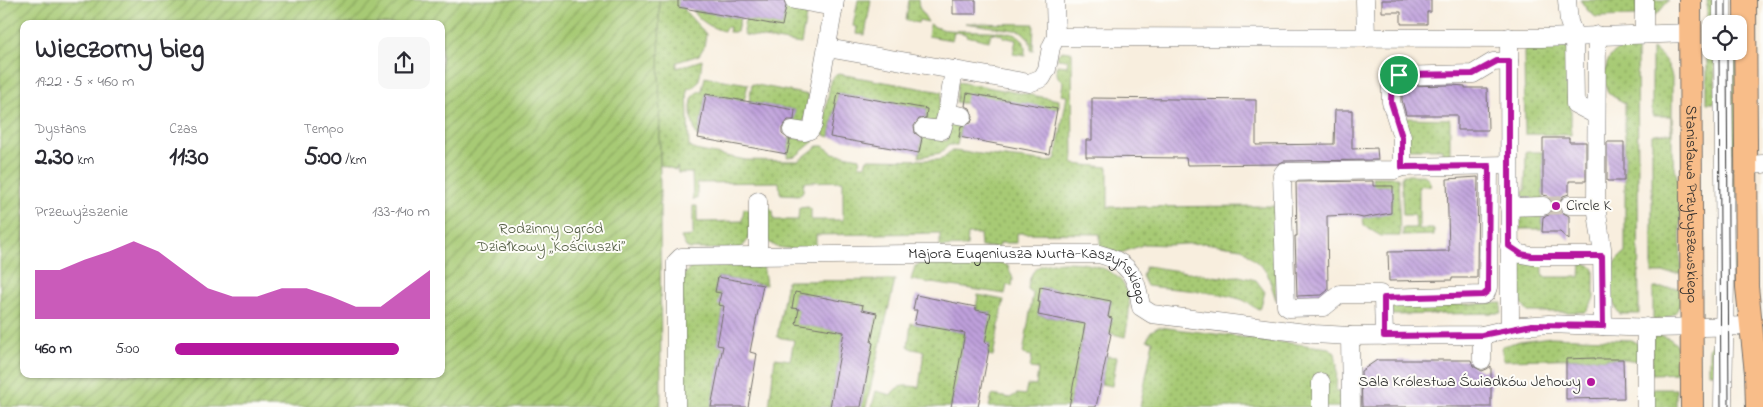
<!DOCTYPE html>
<html lang="pl">
<meta charset="utf-8">
<style>
body{margin:0;font-family:"Indie Flower",sans-serif;background:#f7f7f7;color:#2b2b33;height:100vh;display:flex;flex-direction:column;font-size:19px;white-space:nowrap}
*{box-sizing:border-box;margin:0}
p{font-size:16px;color:#7c7c81}
.icon{flex:none;width:28px;height:28px;fill:none;stroke:currentColor;stroke-width:2;stroke-linecap:round;stroke-linejoin:round}
.map{position:relative;flex:1;overflow:hidden}
.sheet{position:absolute;left:20px;top:20px;width:425px;height:358px;display:flex;flex-direction:column;background:#fff;border-radius:10px;box-shadow:0 1px 4px #0004}
.sheet>*{flex:none}
.fabs{position:absolute;left:1702px;top:15px;display:grid;gap:10px}
.fabs a{display:grid;place-items:center;width:45px;height:45px;border-radius:10px;background:#fff;box-shadow:0 1px 4px #0004;font-size:25px}
.pin{position:absolute;display:grid;place-items:center;width:42px;height:42px;color:#fff;margin:-21px;border:2px solid #fff;border-radius:50%;box-shadow:0 1px 5px #0007}
.round{display:grid;place-items:center;flex:none;width:52px;height:52px;border-radius:10px;background:#f7f7f7}
.overview{display:flex;align-items:center;justify-content:space-between;height:85px;padding:0 15px}
h1{font-size:28px;font-weight:700;line-height:38px}
.stats{display:grid;grid-template-columns:repeat(3,1fr);gap:8px;height:85px;padding:5px 15px}
.stats div{display:grid;align-content:center}
.stats b{font-size:25px;font-weight:700}
.stats small{font-size:14px;font-weight:400}
.stats p{font-size:14px}
.chart{height:140px;padding:10px 15px}
.chart p{display:flex;justify-content:space-between}
.chart svg{width:100%;height:90px;margin-top:5px;fill:#b5179e;opacity:.7}
ul{padding:0 15px;list-style:none;font-size:16px}
li{display:grid;grid-template-columns:80px 60px 1fr;align-items:center;height:38px}
li i{height:12px;border-radius:6px;background:#b5179e}
.map>svg:first-child{display:block}
.grass{fill:url(#grass-dots);stroke:#697a50}
.garden{fill:url(#garden-furrows);stroke:#697a50;fill-rule:evenodd}
.building{fill:url(#building-back-hatch)}
.lines{fill:none;stroke-linecap:round;stroke-linejoin:round}
.minor-tunnel{stroke:#cfc7ba;stroke-width:18;stroke-dasharray:18 9;stroke-linecap:butt}
.minor-casing{stroke:#736f6a;stroke-width:19}
.major-casing{stroke:#736f6a;stroke-width:24}
.minor{stroke:#fff;stroke-width:18}
.major{stroke:#f8bd89;stroke-width:22}
.tram{stroke:#2b2b2b;stroke-width:1}
.route-casing{stroke:#fff;stroke-width:10}
.route{stroke:#b5179e;stroke-width:6}
.poi-dot{fill:#b5179e;stroke:#fdfcf7;stroke-width:2}
.labels{text-anchor:middle;dominant-baseline:central;stroke-width:4;stroke-linejoin:round;paint-order:stroke}
.street-label{font-size:16px;fill:#2b2b2b;stroke:#fdfcf7}
.poi-label{font-size:16px;fill:#2b2b2b;stroke:#fdfcf7;text-anchor:start}
.park-label{font-size:16px;fill:#505b41;stroke:#fdfcf7}
</style>
<div class="map">
<svg width="1763" height="407" viewBox="0 0 1763 407">
<defs>
<pattern id="grass-dots" width="8" height="8" patternUnits="userSpaceOnUse" patternTransform="scale(1.25)"><rect width="8" height="8" fill="#a7ca74"/><path d="M2 2h.1M6 6h.1" fill="none" stroke="#88a45f" stroke-width="1.8" stroke-linecap="round"/></pattern>
<pattern id="garden-furrows" width="10" height="10" patternUnits="userSpaceOnUse" patternTransform="scale(1.25)"><rect width="10" height="10" fill="#a7ca74"/><path d="M-1 1l2-2M0 10L10 0M9 11l2-2" fill="none" stroke="#88a45f"/></pattern>
<pattern id="building-back-hatch" width="6" height="6" patternUnits="userSpaceOnUse" patternTransform="scale(1.25)"><rect width="6" height="6" fill="#bfa0dc"/><path d="M-1 5l2 2M0 0l6 6M5-1l2 2" fill="none" stroke="#9b83b3"/></pattern>
</defs>
<rect width="100%" height="100%" fill="#fdfcf7"/>
<filter id="ink" filterUnits="userSpaceOnUse"><feTurbulence type="fractalNoise" baseFrequency=".02" numOctaves="2"/><feDisplacementMap in="SourceGraphic" scale="10" xChannelSelector="R" yChannelSelector="G"/><feConvolveMatrix kernelMatrix="1 2 1 2 8 2 1 2 1" color-interpolation-filters="sRGB"/></filter>
<filter id="wash" filterUnits="userSpaceOnUse"><feTurbulence type="fractalNoise" baseFrequency=".0096" numOctaves="4" result="noise"/><feDisplacementMap in="SourceGraphic" scale="20" xChannelSelector="R" yChannelSelector="G"/><feGaussianBlur stdDeviation="1.12" result="paint"/><feColorMatrix in="noise" values="0 0 0 0 0 0 0 0 0 0 0 0 0 0 0 0 0 1.4 0 .05"/><feComposite in="paint" operator="in"/></filter>
<g filter="url(#wash)">
<rect width="100%" height="100%" fill="#f8eede"/>
<path class="grass" d="M659,0H685V11L706,34L704,47L699,55L677,62V68L702,60C700,73 702,86 687,89L689,146L695,150L746,160L798,161L818,146H823L833,153L860,158L859,165H865L867,159L938,160L945,157L950,151H954L1049,162L1054,160L1056,157L1067,96L1061,95L1063,83C1057,78 1056,72 1057,65L1067,66L1068,60L1057,59L1058,54L1061,51L1072,52L1073,164L1108,167V207L1274,206L1276,300L1267,272L1242,248L1204,243L1168,245L1145,244L1118,254L1100,247V234L1017,233V243H1000L999,247H981L980,234H968L967,246L940,247V233L816,235V249C803,248 772,252 767,239C764,231 766,219 766,210L769,207L773,211L774,220H798L799,208L808,207L811,209V220H843V181L804,182L803,191L800,195L781,194L780,192L779,182L697,183V199H693L692,173H678L677,167L676,170L660,165Z
M858,0H871L865,35L856,34L857,27L853,26Z
M909,0H918L919,7L928,22L919,20L918,23L906,20Z
M1580,0H1637V16L1596,17L1589,12Z
M1651,0H1669L1659,12L1651,17Z
M1707,0H1713V24H1711V51H1714L1716,103H1707Z
M786,6L807,10L801,44L745,35L743,32L745,19L782,26Z
M693,10L740,18L737,32H729L730,27H726L724,31C713,29 698,20 693,10Z
M965,23L1034,24L1033,51H1031C1031,42 1029,37 1021,31Z
M930,24C933,26 937,28 941,29C956,33 1011,27 1021,38C1026,44 1025,49 1025,56L1013,54L1016,40L1003,37V35L991,33L989,41L966,36V34L954,32L952,40L928,36Z
M1539,44H1561L1568,49L1571,62V135L1525,134L1524,51Z
M1637,44L1639,314H1620C1606,298 1606,264 1625,253V103C1620,100 1612,97 1608,92C1605,86 1604,79 1605,73C1607,53 1619,46 1637,44Z
M1652,49C1663,55 1670,65 1672,78V153L1680,191L1681,273H1652V135L1654,134L1671,133V116H1653L1652,114Z
M1732,51H1737L1738,273H1733Z
M839,74L942,92L937,120L935,122L925,121L927,109L838,93L830,137L824,135L822,131L831,80L835,75Z
M705,77L748,84L744,101L706,94L698,138C693,128 688,109 693,97C694,93 699,92 702,90Z
M958,82L1059,100V106L1057,109L960,103L956,102Z
M752,84L809,95L804,121L803,123L793,122L795,110L749,102Z
M1405,118L1450,119V161H1442V149H1408Z
M962,120L957,145H949L940,153L919,157L922,137L947,141L950,122Z
M790,137L814,141L796,156L787,157Z
M1526,152H1543V202L1521,199L1517,192L1525,191Z
M1403,175H1424L1428,178L1431,185L1419,186V229H1434V235L1403,236V228H1416L1415,215H1403L1401,177H1403Z
M1372,177H1398L1400,236H1381L1364,226L1363,218L1371,215H1381L1391,201L1393,200L1392,186H1373Z
M693,206H697V222L742,221L744,208L749,210C750,227 754,236 740,249H690L686,247L681,237L693,236Z
M1543,211L1542,229H1517V223L1525,213Z
M999,262L1008,266L1013,279L1012,286L1007,285L1005,294L911,280L915,266L921,263Z
M1064,262C1091,262 1127,269 1129,302C1130,314 1127,325 1125,337L1109,333L1108,317L1111,301L1041,287L1038,301L1040,302L1038,315L1089,325L1084,329L1069,407H989L992,395L1010,398L1017,394L1025,395L1027,385L1036,386L1038,369L1030,368L1032,356L1023,354L1033,294L1028,290C1030,264 1042,264 1064,262Z
M1517,262L1543,263V277H1580L1581,263L1590,265L1594,269V298L1589,308L1585,312H1528C1515,299 1517,278 1517,262Z
M763,264L766,285L718,277L715,292L721,293L719,305L724,306L717,344L723,346L711,407H682V281L686,272L695,265Z
M1146,266L1220,277L1239,276L1256,280L1265,292L1260,309C1252,308 1248,301 1240,299C1210,290 1177,290 1147,286L1142,276Z
M895,280L866,407H861L873,343L866,342L874,326L877,313L795,292L792,308L799,309L797,324L844,332L830,407H769L775,358L790,360L794,340L777,337L787,281Z
M1653,288H1682C1681,310 1676,319 1653,320Z
M978,295L1004,300L993,356L988,355L990,344L979,341L988,328L991,313L976,310Z
M1502,303L1501,313L1391,315V307Z
M911,323L965,333L951,407H872L876,391L891,395C898,383 907,386 919,387L924,351L912,349L908,346Z
M1159,327L1330,348L1335,353L1337,365L1336,392H1342V407H1140L1153,341L1147,340L1151,331Z
M1653,335C1679,336 1682,351 1682,373L1652,374Z
M1551,337L1632,340L1639,345V361L1623,359H1595V358L1503,360L1502,346L1520,341Z
M1714,340L1715,373H1709V350Z
M1107,356L1117,357L1112,386L1101,384Z
M1652,389H1676V407H1652Z"/>
<path class="garden" d="M0,0H659L661,407H0ZM24,24H441V374H24Z"/>
<g id="blocks">
<path class="building" d="M678,0H784L786,6L782,26L678,7Z
M953,0H976V14H953Z
M1382,0H1431V12H1427V24H1401V12H1382Z
M1452,85L1465,86V88H1487L1488,130H1457V115H1406L1402,100V86Z
M838,93L927,109L926,118L919,119L914,126L915,133L922,138L919,153L830,137Z
M967,93L1057,109L1049,154L959,137L961,126L971,123L973,117L970,108L965,106Z
M706,94L795,110L794,120H788L782,128V134L790,140L787,154L698,138Z
M1092,98L1256,100V145L1334,144L1335,110H1352V149L1377,148L1378,160L1284,161L1278,164L1187,165L1186,158L1086,157V140H1092Z
M1543,138H1569V142H1586V181H1569V194L1563,196L1558,205L1560,211L1569,216V240L1560,232H1542L1543,217L1549,215L1554,206L1552,200L1548,196L1543,195Z
M1607,142H1624V181H1607Z
M1478,177L1477,278H1452V280L1389,281L1388,252L1449,251L1447,179Z
M1373,181V186H1393V200L1391,201V213L1363,218L1350,215L1327,216L1328,290L1322,295L1297,296L1295,236H1297L1296,182Z
M718,277L763,285L750,352L757,354L748,407H711L723,346L717,345L724,306L718,305L721,293L715,292Z
M1040,287L1111,301L1108,317L1112,318L1109,333L1111,334L1096,407H1069L1085,324L1038,315L1040,302H1038Z
M795,292L863,305L862,310L877,313L871,342L873,343L861,407H830L844,332L796,324L799,309L792,308Z
M916,295L976,307V310L991,313L985,343L990,344L978,407H951L965,333L914,324L917,310H913Z
M1595,358V359H1623L1624,398L1566,399V359Z
M1377,360H1471L1473,366L1482,371L1487,369L1491,366V407H1362L1361,371Z"/>
</g>
</g>
<g filter="url(#ink)">
<use href="#blocks" fill-opacity="0" stroke="#736f6a" stroke-width="1"/>
<g class="lines">
<path class="minor-tunnel" d="M1543,206L1569,205"/>
<defs>
<g id="minor">
<path d="M794,0L834,7"/>
<path d="M1365,0L1366,38"/>
<path d="M1567,0L1569,22L1574,35L1575,104L1596,115"/>
<path d="M1644,0V34"/>
<path d="M1722,0V24"/>
<path d="M1597,35L1596,205L1602,248L1603,326"/>
<path d="M1056,37L1541,38L1690,33"/>
<path d="M1509,37L1510,328"/>
<path d="M827,48L1029,83L1042,78L1047,69L1051,47L1056,37L1055,0"/>
<path d="M1723,51L1725,278L1723,407"/>
<path d="M954,70L947,113L963,116"/>
<path d="M924,128L942,130L947,113"/>
<path d="M792,130L805,132L810,130L813,125L835,0"/>
<path d="M1747,165L1763,164"/>
<path d="M1402,167V137L1391,102V79L1395,76L1473,74L1493,62L1509,61"/>
<path d="M1569,205H1596"/>
<path d="M1509,207L1543,206"/>
<path d="M1509,246L1521,254L1532,256H1602"/>
<path d="M758,256V201"/>
<path d="M1383,298L1483,295L1486,293L1488,287L1489,166"/>
<path d="M1646,327V407"/>
<path d="M1482,335V360"/>
<path d="M1350,336L1351,407"/>
<path d="M1384,336L1383,298L1380,294H1340L1324,307L1289,308L1286,306L1282,175L1284,172L1394,170L1402,167L1509,165"/>
<path d="M1321,382V407"/>
<path id="s1" d="M676,407V262L681,257L909,254H1099C1131,262 1137,278 1141,307L1152,314L1314,334L1350,336L1482,335L1521,326L1549,324L1653,328L1751,326"/>
</g>
<g id="major">
<path id="s2" d="M1690,0L1692,407"/>
<path d="M1745,0L1747,287L1756,373L1757,407"/>
</g>
</defs>
<use href="#minor" class="minor-casing"/>
<use href="#major" class="major-casing"/>
<use href="#minor" class="minor"/>
<use href="#major" class="major"/>
<path class="tram" d="M1718,0V24
M1726,0V24
M1719,51L1721,407
M1727,51L1729,407"/>
</g>
</g>
<g class="lines" filter="url(#ink)">
<defs>
<path id="route" d="M1497,61H1509V246L1521,254L1532,256H1602L1603,326L1532,325L1482,335L1384,336V298L1483,295L1488,291V287L1489,166L1402,167V137L1391,102L1392,79L1395,76L1399,75L1473,74Z"/>
</defs>
<use href="#route" class="route-casing"/>
<use href="#route" class="route"/>
</g>
<g class="poi-dot">
<circle cx="1556" cy="206" r="5"/>
<circle cx="1591" cy="382" r="5"/>
</g>
<g class="labels">
<g class="street-label">
<text stroke="none"><textPath href="#s2" startOffset="204">Stanisława Przybyszewskiego</textPath></text>
<text stroke="none"><textPath href="#s1" startOffset="510">Majora Eugeniusza Nurta-Kaszyńskiego</textPath></text>
</g>
<g class="poi-label">
<text x="1566" y="206">Circle K</text>
<text x="1581" y="382" text-anchor="end">Sala Królestwa Świadków Jehowy</text>
</g>
<g class="park-label">
<text x="551" y="229">Rodzinny Ogród<tspan x="551" dy="18">Działkowy „Kościuszki”</tspan></text>
</g>
</g>
</svg>
<div class="fabs">
<a><svg class="icon" aria-label="locate" viewBox="0 0 24 24"><circle cx="12" cy="12" r="6"/><path d="M12 2v4M12 18v4M2 12h4M18 12h4"/></svg></a>
</div>
<div class="pin" style="left:1399px;top:75px;background:#1e9e55"><svg class="icon" aria-label="arrive" viewBox="0 0 24 24"><path d="M6 21V4h12l-3 4 3 4H6"/></svg></div>
<section class="sheet">
<div class="overview"><div><h1>Wieczorny bieg</h1><p>19:22 · 5 × 460 m</p></div><a class="round"><svg class="icon" aria-label="share" viewBox="0 0 24 24"><path d="M12 15V3M7 8l5-5 5 5M5 13v7h14v-7"/></svg></a></div>
<div class="stats">
<div><p>Dystans</p><b>2.30<small> km</small></b></div>
<div><p>Czas</p><b>11:30</b></div>
<div><p>Tempo</p><b>5:00<small> /km</small></b></div>
</div>
<div class="chart"><p><span>Przewyższenie</span>133–140 m</p>
<svg viewBox="0 0 160 44" preserveAspectRatio="none"><path d="M0 44V20L10 20L20 15L30 11L40 6L50 11L60 20L70 29L80 33L90 33L100 29L110 29L120 33L130 38L140 38L150 29L160 20V44z"/></svg>
</div>
<ul>
<li><b>460 m</b>5:00<i style="width:88%"></i></li>
</ul>
</section>
</div>
